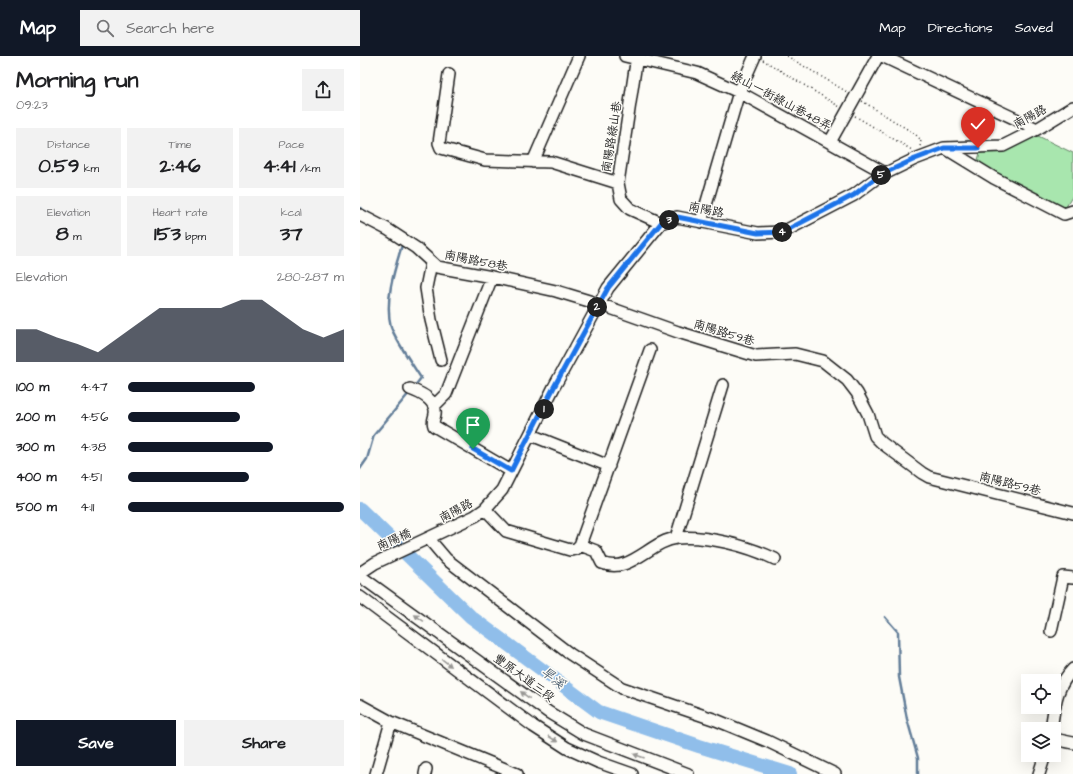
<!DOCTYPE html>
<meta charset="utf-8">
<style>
body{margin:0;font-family:"Architects Daughter","LXGW WenKai TC",sans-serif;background:#f2f2f2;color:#202124;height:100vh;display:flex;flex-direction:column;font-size:15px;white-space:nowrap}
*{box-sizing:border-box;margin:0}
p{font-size:13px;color:#757577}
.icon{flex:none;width:22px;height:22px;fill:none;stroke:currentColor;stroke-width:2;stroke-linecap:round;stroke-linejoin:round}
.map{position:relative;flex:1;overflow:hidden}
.sheet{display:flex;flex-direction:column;background:#fff;width:360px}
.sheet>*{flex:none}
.tools{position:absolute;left:661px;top:618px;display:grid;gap:8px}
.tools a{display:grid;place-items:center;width:40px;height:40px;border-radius:0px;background:#fff;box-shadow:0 4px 16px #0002;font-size:20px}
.pin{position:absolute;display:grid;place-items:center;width:34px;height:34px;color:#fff;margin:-41px -17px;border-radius:50% 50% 50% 0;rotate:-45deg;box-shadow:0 0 4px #0007}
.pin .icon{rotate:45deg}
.km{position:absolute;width:20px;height:20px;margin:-10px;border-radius:50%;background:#222;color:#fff;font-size:11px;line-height:20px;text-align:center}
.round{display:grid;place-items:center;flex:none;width:42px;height:42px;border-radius:0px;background:#f2f2f2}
.head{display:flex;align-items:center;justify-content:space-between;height:68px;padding:0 16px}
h1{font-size:22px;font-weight:700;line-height:30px}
.figures{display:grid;grid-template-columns:repeat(3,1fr);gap:6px;height:68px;padding:4px 16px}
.figures div{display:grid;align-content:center;border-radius:0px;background:#f2f2f2;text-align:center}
.figures b{font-size:20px;font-weight:700}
.figures small{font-size:11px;font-weight:400}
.figures p{font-size:11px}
.chart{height:112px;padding:8px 16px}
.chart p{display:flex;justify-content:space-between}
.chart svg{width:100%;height:72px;margin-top:4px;fill:#111827;opacity:.7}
.cta{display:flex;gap:8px;margin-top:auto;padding:8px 16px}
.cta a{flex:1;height:46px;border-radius:0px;background:#111827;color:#fff;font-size:16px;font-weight:700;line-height:46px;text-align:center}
.cta a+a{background:#f2f2f2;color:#202124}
ul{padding:0 16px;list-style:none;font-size:13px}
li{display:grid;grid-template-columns:64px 48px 1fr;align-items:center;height:30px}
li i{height:10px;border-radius:5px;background:#111827}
header{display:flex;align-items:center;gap:24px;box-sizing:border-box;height:56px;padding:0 20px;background:#111827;color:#fff}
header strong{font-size:19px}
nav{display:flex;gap:22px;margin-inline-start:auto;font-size:14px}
.search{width:280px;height:36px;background:#f2f2f2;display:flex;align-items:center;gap:10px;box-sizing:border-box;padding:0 14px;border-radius:0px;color:#757577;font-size:15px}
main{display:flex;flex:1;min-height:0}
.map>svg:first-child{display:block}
.green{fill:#a8e6ae;stroke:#628165}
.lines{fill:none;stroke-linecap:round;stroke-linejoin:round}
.stream{stroke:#627d98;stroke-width:2.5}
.river{stroke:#90beea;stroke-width:14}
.minor-casing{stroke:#1c1c1c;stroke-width:14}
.path{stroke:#1c1c1c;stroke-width:1.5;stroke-dasharray:1 3;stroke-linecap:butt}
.minor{stroke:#fdfcf7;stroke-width:11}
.oneway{fill:#989794}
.route-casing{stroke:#fff;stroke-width:8}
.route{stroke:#1a73e8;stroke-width:5}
.labels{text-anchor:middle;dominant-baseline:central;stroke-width:3;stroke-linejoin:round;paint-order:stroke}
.street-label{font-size:12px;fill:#1c1c1c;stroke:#fdfcf7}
.water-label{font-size:13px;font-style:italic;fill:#4a5d6e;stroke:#fdfcf7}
</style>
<header>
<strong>Map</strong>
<div class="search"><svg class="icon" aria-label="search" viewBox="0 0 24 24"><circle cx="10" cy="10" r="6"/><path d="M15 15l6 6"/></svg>Search here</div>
<nav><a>Map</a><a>Directions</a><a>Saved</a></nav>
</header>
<main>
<section class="sheet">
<div class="head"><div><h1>Morning run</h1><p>09:23</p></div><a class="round"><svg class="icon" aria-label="share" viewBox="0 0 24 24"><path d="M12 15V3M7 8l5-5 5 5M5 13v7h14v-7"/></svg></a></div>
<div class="figures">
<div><p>Distance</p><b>0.59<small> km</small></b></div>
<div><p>Time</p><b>2:46</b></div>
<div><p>Pace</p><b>4:41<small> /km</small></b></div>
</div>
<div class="figures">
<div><p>Elevation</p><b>8<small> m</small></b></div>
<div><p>Heart rate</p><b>153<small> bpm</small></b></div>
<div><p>kcal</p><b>37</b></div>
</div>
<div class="chart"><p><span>Elevation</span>280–287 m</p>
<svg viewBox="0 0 160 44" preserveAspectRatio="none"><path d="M0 44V24L10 24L20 29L30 33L40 38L50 29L60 20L70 11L80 11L90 11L100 11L110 6L120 6L130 15L140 24L150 29L160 24V44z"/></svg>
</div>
<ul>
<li><b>100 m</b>4:47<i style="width:59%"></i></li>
<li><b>200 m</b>4:56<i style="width:52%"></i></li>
<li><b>300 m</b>4:38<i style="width:67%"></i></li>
<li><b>400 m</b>4:51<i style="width:56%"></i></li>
<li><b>500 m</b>4:11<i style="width:100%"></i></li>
</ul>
<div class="cta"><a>Save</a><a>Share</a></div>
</section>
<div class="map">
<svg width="713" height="718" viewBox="0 0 713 718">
<rect width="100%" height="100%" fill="#fdfcf7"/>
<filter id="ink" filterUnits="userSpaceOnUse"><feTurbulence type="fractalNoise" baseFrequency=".025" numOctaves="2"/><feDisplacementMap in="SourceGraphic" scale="8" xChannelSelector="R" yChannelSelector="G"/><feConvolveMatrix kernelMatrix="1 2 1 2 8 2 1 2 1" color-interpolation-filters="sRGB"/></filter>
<g filter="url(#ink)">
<path class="green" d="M676,79L713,97V139L703,156L616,111L620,97L639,96Z"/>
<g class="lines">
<path class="stream" d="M0,152L10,158
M43,186C35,212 24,244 31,271C35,283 54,311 61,322L54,331
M0,413L7,403L14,379L50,336
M525,561L538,576L539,621L547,663L558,702V718"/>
<path class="river" d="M0,453L111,561L239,656L339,690L430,718"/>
<defs>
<path id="minor" d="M265,0L337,17L379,36L525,117
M277,0L258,127L261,143L270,153L301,167
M522,0L677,73
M89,18L79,87L81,92L125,104L191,106L258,127
M470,86L518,0
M585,92L634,122L704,158L713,155
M173,106L219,0
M0,159L27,173L56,192L77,211L132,221L196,235L239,248L318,276L396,300L435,298L463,305L487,324L497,337L508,358L515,380L522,387L562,417L569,421L713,457
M341,166L379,36L395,0
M71,207L66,232L71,264L81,304
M50,333C61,337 77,344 75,358C74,364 72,365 74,370L151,415
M74,350L86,338L132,221
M171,379L249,410
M125,453L146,475L210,494L216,493L220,489L290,294
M316,482L363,329
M69,483L86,503L210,598L262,632L356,664L407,685L475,718
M220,489L236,495L242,507C270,519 290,485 317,482C347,479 388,490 415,503
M0,517L15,507L115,460L125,453L142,434L194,331L248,232L301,167L317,161L398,177L423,176L494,139L518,121L555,103L584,92L643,90L677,73L713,51
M0,520L188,656L224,678L328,718
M0,541L173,670L207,692L238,706L272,718
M691,575L703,521L713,522
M0,649L31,666L157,718
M691,673C695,649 695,632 713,613
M694,683L713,687
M16,718L31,666
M65,718L66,713
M679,718L685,699"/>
</defs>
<use href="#minor" class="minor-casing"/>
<path class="path" d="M427,0L487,36
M403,4L480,51
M502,45L555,78L561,84L560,91
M495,60L552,94"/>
<use href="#minor" class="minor"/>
</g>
<defs><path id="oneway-solid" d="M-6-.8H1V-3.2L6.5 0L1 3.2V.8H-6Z"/></defs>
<g class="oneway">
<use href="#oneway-solid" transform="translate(59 562) rotate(-145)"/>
<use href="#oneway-solid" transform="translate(87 607) rotate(37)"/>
<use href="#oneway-solid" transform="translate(165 639) rotate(-143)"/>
<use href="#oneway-solid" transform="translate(193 683) rotate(32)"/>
<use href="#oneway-solid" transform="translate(279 700) rotate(-160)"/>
</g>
</g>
<g class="lines" filter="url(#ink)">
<defs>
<path id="route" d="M113,393L151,415L194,331L248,232L301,167L317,161L398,177L423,176L494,139L518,120L555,103L584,92H618"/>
</defs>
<use href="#route" class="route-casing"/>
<use href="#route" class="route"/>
</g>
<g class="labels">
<g class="street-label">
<text transform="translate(421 45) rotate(28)">綠山一街綠山巷48弄</text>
<text transform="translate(670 61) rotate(-29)">南陽路</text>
<text transform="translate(252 81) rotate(-81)">南陽路綠山巷</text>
<text transform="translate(346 154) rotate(12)">南陽路</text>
<text transform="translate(116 205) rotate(11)">南陽路58巷</text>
<text transform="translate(364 277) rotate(17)">南陽路59巷</text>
<text transform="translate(650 428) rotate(14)">南陽路59巷</text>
<text transform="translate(96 455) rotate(-28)">南陽路</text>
<text transform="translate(34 484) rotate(-24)">南陽橋</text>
<text transform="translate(164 622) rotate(36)">豐原大道三段</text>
</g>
<g class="water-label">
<text transform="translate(193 622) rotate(37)">旱溪</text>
</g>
</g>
</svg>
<div class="tools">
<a><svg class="icon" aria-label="locate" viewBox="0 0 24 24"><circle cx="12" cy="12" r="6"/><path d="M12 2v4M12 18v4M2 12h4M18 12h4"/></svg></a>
<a><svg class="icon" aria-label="layers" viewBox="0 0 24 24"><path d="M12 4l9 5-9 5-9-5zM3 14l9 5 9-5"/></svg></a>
</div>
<div class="pin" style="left:113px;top:393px;background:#1e9e55"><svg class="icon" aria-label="arrive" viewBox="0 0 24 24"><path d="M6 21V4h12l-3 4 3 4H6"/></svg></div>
<div class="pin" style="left:618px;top:92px;background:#d93025"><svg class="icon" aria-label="check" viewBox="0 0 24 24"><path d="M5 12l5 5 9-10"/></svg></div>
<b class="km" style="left:184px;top:353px">1</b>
<b class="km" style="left:237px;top:251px">2</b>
<b class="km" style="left:309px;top:164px">3</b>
<b class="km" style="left:422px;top:176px">4</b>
<b class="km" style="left:521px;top:119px">5</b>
</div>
</main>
